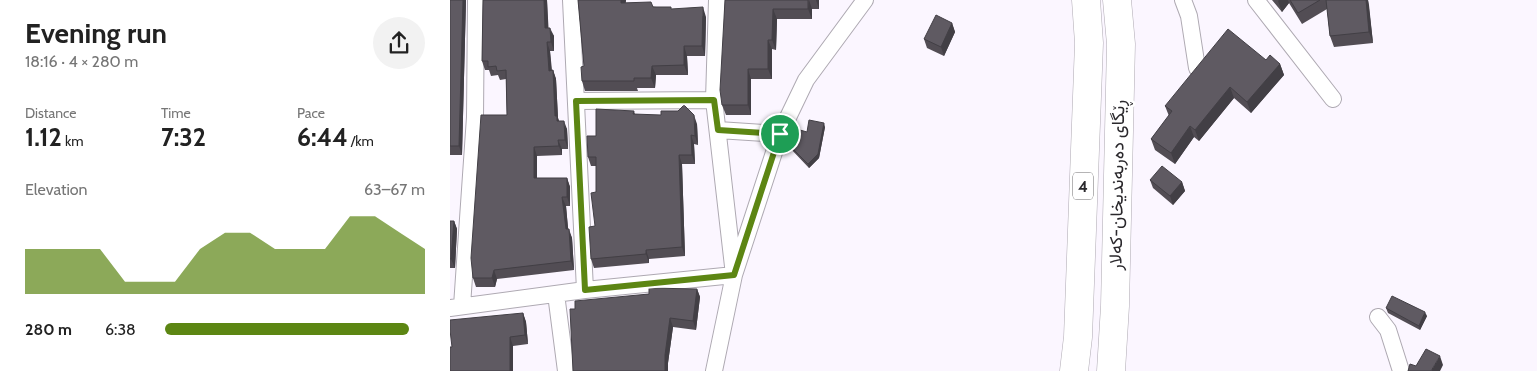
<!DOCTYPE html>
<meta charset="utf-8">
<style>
body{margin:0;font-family:Cabin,Vazirmatn,sans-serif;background:#f2f2f2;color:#222;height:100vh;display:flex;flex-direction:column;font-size:19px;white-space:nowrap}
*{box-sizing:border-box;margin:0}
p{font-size:16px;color:#767676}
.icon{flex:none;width:28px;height:28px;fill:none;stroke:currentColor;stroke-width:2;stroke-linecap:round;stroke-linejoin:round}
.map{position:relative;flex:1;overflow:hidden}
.panel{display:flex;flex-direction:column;background:#fff;width:450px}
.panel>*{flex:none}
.pin{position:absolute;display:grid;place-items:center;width:42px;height:42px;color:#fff;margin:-21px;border:2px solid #fff;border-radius:50%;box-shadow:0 1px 5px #0007}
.round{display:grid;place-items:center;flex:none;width:52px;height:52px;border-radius:26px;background:#f2f2f2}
.summary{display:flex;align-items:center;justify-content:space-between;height:85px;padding:0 25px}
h1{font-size:28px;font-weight:800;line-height:38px}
.stats{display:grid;grid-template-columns:repeat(3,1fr);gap:8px;height:85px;padding:5px 25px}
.stats div{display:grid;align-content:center}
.stats b{font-size:25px;font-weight:800}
.stats small{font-size:14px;font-weight:400}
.stats p{font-size:14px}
.chart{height:140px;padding:10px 25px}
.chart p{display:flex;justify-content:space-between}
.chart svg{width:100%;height:90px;margin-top:5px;fill:#5c8613;opacity:.7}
ul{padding:0 25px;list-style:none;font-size:16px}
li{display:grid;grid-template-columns:80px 60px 1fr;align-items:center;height:38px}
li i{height:12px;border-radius:6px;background:#5c8613}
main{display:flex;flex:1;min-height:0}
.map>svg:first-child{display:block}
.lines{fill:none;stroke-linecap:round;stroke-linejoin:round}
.street-casing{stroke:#aea9b2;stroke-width:18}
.highway-casing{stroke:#aea9b2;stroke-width:29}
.street{stroke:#fff;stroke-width:16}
.highway{stroke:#fff;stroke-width:28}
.wall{fill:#524d54}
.shaded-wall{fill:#423f45}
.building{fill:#5f5a62;stroke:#423f45}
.route-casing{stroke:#fff;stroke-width:10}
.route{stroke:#5c8613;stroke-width:6}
.labels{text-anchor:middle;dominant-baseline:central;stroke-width:5;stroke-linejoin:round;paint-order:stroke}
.shield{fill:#fff;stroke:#6a686b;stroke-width:1}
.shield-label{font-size:16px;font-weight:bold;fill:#2a282c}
.street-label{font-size:18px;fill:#2a282c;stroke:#fff}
</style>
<main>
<section class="panel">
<div class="summary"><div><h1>Evening run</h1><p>18:16 · 4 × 280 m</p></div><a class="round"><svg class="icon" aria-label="share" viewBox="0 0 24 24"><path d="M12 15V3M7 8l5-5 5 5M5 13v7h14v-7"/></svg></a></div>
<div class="stats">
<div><p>Distance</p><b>1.12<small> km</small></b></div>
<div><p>Time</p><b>7:32</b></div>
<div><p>Pace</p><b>6:44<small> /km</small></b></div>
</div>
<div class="chart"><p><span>Elevation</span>63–67 m</p>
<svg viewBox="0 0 160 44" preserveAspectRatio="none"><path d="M0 44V22L10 22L20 22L30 22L40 38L50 38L60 38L70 22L80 14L90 14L100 22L110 22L120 22L130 6L140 6L150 14L160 22V44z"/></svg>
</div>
<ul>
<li><b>280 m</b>6:38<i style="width:94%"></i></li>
</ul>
</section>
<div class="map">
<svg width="1087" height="371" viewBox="0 0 1087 371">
<rect width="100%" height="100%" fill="#fbf6ff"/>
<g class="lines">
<defs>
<path id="street" d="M121,0L135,290
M733,0L739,16L747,68
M806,0L883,99
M126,101L264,100
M268,130L330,134
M106,294L116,371
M12,306L25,117L26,0
M0,308L135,290L284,275L264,100L267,0
M928,317L938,330L951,371
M264,371L284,275L330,134L356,80L415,0"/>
<path id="highway" d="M624,371L628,337L639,43L636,0
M661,371L665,306L671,44L667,0"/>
</defs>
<use href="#street" class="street-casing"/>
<use href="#highway" class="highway-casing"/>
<use href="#street" class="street"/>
<use href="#highway" class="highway"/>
</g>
<path class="wall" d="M0,0H16L12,155H0Z
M33,0H97L98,28L104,36V51H100L102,70H103L106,79L108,118L109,121L117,129L118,149H112V155L87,156V178H117L120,187V206H116L118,229L122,238L124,270L47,279L45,287H26L23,278L57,115L56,79L50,80L48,75L41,76L39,70H35L32,61Z
M128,0H176L175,3L222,9L256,17L255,56H237L238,75H206L205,88H187L188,91H135L132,81L134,66Z
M275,0H369V9H362V19H327L326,50L322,49V79H301V115H276L272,105Z
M822,0H918L923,43L884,47L880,36L877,9L852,24L839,3L832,12Z
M502,23L505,32L494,56L477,48L474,39Z
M816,60L830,64L834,75L801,113L784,98L749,141L744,137L725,164L705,150L701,139L719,116L715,106Z
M184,111L185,114L247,124L248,145L244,144L245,164H232L235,256L199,259V263L144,268L141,259L145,226L146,192V166H141L138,157Z
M375,127L369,158L359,168L340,148L338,144L357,132Z
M700,180L732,182L735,191L723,205L703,188Z
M0,221H4L7,229L5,268H0Z
M247,289L250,297L246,330L223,327L218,363V371H123L125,309L199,294Z
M936,308L977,316L970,330L938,313Z
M73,313L76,322L78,344L63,346L2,347Z"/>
<path class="shaded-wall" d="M13,0H16L12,155L9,146Z
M94,0H97L99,37L95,28Z
M171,0H176L175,13L171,3Z
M359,0L362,9V19L358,9Z
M366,0H369V9Z
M829,0H838L839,3L832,12L828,1Z
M916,0H918L919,5L923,43L919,32Z
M253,7L256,17L255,56L252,46Z
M323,9L327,19L326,50L322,40Z
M502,23L505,32L494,56L491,47Z
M100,28L104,36V51L101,42Z
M318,40L322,49V79L318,69Z
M97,42L100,51L102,80L99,71Z
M234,46L237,56L238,75L234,65Z
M830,64L834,75L801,113L797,102Z
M202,66L206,75L205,88L201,78Z
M298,69L301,79V115L298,105Z
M103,70L106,79L108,118L110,124H108L105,116Z
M780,87L784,98L749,141L745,130Z
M244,115L247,124L248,145L245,136Z
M114,121L117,129L118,149L115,140Z
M374,123L375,127L369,158L359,168L358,164Z
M740,126L744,137L725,164L721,153Z
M241,135L244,144L245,164L242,155Z
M108,140L112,149V155L109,146Z
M84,147L87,156V187L84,178Z
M229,155L232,164L235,256L232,247Z
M117,178L120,187V206L117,197Z
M732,182L735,191L723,205L720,196Z
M112,197L116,206L119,238L116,229Z
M4,221L7,229L5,268L1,259Z
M119,229L122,238L124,270L121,261Z
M196,250L199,259V263L196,254Z
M44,270L47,279L45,287L42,278Z
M247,289L250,297L246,330L243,321Z
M975,312L977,316L970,330L969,326Z
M73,313L76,322L78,344L75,335Z
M220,318L223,327L218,363V371H215V355Z
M60,337L63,346V371H60Z
M990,356L993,365L990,371H981Z"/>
<path class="building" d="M0,0H13L9,146H0Z
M33,0H94L95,28H100L101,42H97L99,71L103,70L105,116H107V121H114L115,140H108L109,146L84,147V178H117V197H112L116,229H119L121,261L44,270L42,278H23L21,258L31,115H57L56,70L47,71L46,66L38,67V61H32Z
M128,0H171V3L201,2L203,7H221V9L253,7L252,46H234V65L202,66L201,78H184V81H132L131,67L134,66Z
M275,0H358V9H323L322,40H318V69H298V105H272L270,90Z
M840,0H870L848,13Z
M876,0H916L919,32L880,36Z
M486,15L502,23L491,47L474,39Z
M778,29L816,60L820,55L830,64L797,102L780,87L745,130L740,126L721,153L701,139L722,111L715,106Z
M234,105L244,115L245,136L241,135L242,155H229L232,247L196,250V254L141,259L139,227L145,226L141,193L146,192V157H138L137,136H146V109L184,111L183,114L211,115V111H228Z
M359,120L374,123L368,154L358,164L338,144L343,128L357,132Z
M712,166L732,182L720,196L700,180Z
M0,221H4L1,259H0Z
M199,288L247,289L243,321L220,318L215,355V371H123L120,309H125V301L199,294Z
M942,296L975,312L969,326L936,308Z
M73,313L75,335L60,337V371H0V347H2L0,330V320Z
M976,349L990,356L981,371H958L960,364L966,366Z"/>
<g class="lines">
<defs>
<path id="route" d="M264,100L268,130L330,134L284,275L135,290L126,101Z"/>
</defs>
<use href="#route" class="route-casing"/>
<use href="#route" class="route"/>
</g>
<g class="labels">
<rect class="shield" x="623" y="172.5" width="20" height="27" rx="4"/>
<g class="shield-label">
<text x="633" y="186">4</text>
</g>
<g class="street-label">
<text transform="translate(667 185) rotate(-89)">ڕێگای دەربەندیخان-کەلار</text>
</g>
</g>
</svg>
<div class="pin" style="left:330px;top:134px;background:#1e9e55"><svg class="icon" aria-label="arrive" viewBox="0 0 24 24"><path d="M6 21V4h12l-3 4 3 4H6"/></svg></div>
</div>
</main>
